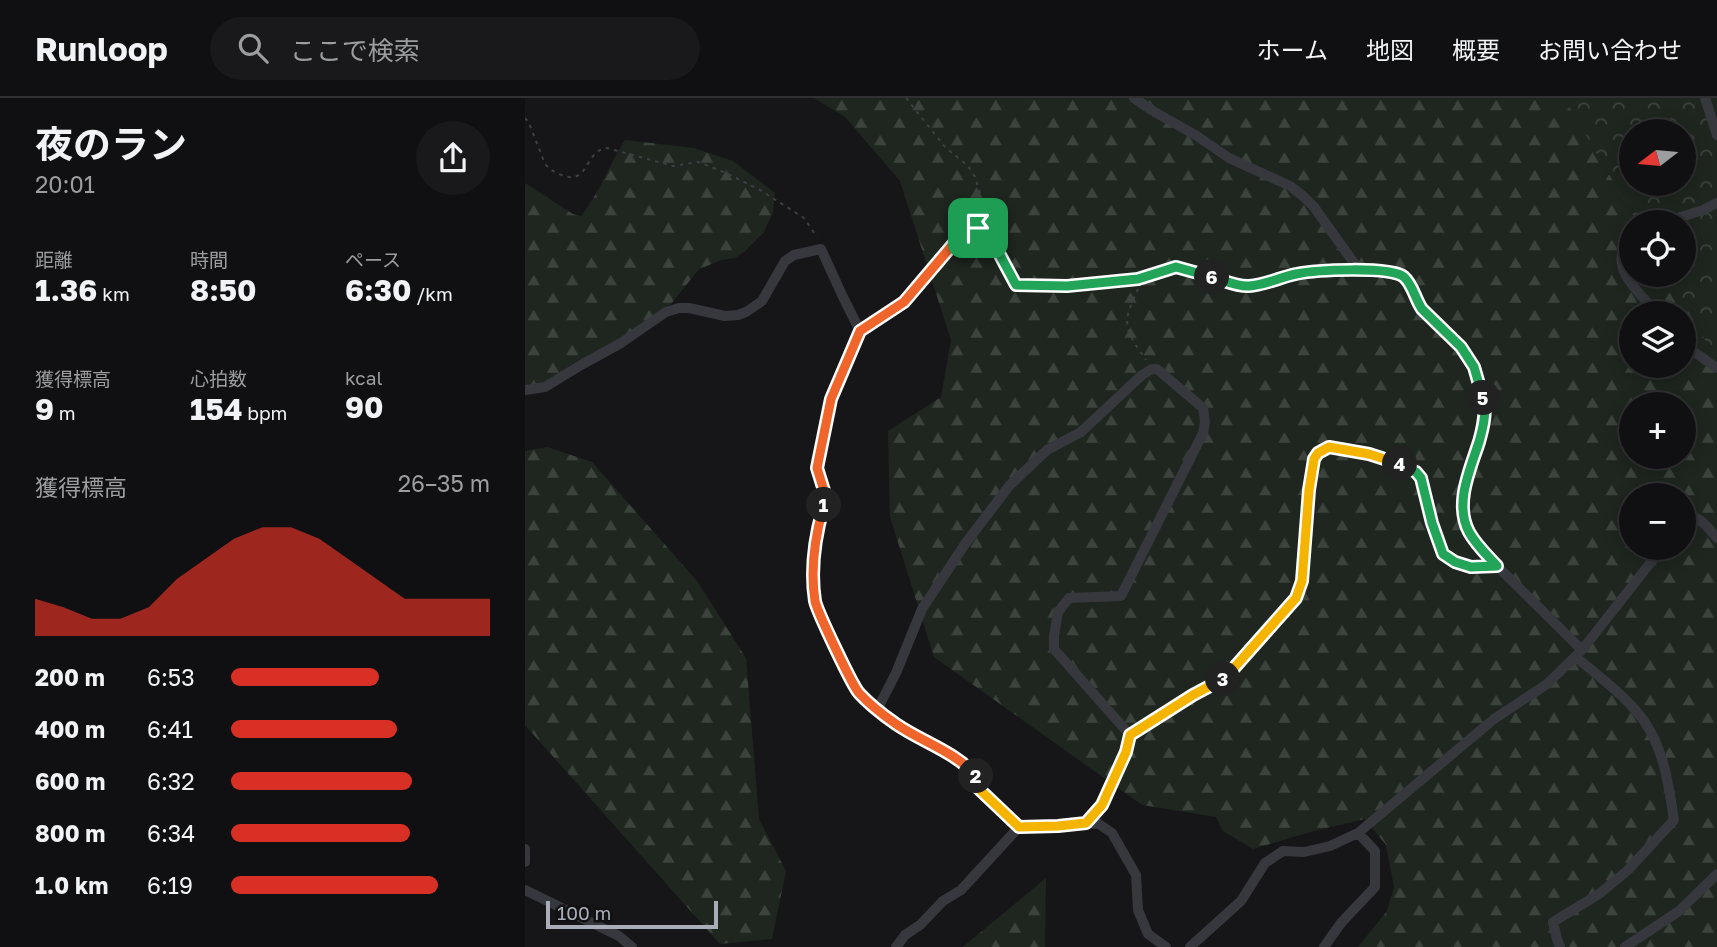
<!DOCTYPE html>
<html lang="ja">
<meta charset="utf-8">
<style>
body{margin:0;font-family:"Golos Text","Noto Sans JP",sans-serif;background:#19191b;color:#f1f3f6;height:100vh;display:flex;flex-direction:column;font-size:26px;white-space:nowrap}
*{box-sizing:border-box;margin:0}
p{font-size:23px;color:#9c9d9f}
.icon{flex:none;width:38px;height:38px;fill:none;stroke:currentColor;stroke-width:2;stroke-linecap:round;stroke-linejoin:round}
.map{position:relative;flex:1;overflow:hidden}
.sheet{display:flex;flex-direction:column;background:#101012;width:525px}
.sheet>*{flex:none}
.needle{width:46px;rotate:254deg}
.tools{position:absolute;left:1094px;top:21px;display:grid;gap:14px}
.tools a{display:grid;place-items:center;width:77px;height:77px;border-radius:50%;background:#101012;box-shadow:0 4px 18px #0003,0 0 0 2px #303032;font-size:35px}
.scale{position:absolute;left:21px;bottom:18px;width:172px;box-sizing:border-box;padding-left:7px;border:4px solid #a8adb8;border-top:0;font-size:19px;line-height:24px;white-space:nowrap;color:#a8adb8;-webkit-text-stroke:5px #111113;paint-order:stroke}
.pin{position:absolute;display:grid;place-items:center;width:60px;height:60px;color:#fff;margin:-30px;border-radius:14px;box-shadow:0 4px 10px #0006}
.km{position:absolute;width:35px;height:35px;margin:-18px;border-radius:50%;background:#222;color:#fff;font-size:19px;line-height:35px;text-align:center}
.round{display:grid;place-items:center;flex:none;width:74px;height:74px;border-radius:37px;background:#19191b}
.overview{display:flex;align-items:center;justify-content:space-between;height:119px;padding:0 35px}
h1{font-size:38px;font-weight:700;line-height:52px}
.figures{display:grid;grid-template-columns:repeat(3,1fr);gap:10px;height:119px;padding:7px 35px}
.figures div{display:grid;align-content:center}
.figures b{font-size:30px;font-weight:700}
.figures small{font-size:19px;font-weight:400}
.figures p{font-size:19px}
.chart{height:196px;padding:14px 35px}
.chart p{display:flex;justify-content:space-between}
.chart svg{width:100%;height:126px;margin-top:7px;fill:#d93025;opacity:.7}
ul{padding:0 35px;list-style:none;font-size:23px}
li{display:grid;grid-template-columns:112px 84px 1fr;align-items:center;height:52px}
li i{height:18px;border-radius:9px;background:#d93025}
header{display:flex;align-items:center;gap:42px;box-sizing:border-box;height:98px;padding:0 35px;background:#101012;border-bottom:2px solid #303032}
header strong{font-size:33px}
nav{display:flex;gap:38px;margin-inline-start:auto;font-size:24px}
.search{width:490px;height:63px;background:#19191b;display:flex;align-items:center;gap:18px;box-sizing:border-box;padding:0 24px;border-radius:38px;color:#9c9d9f;font-size:26px}
main{display:flex;flex:1;min-height:0}
.map>svg:first-child{display:block}
.forest{fill:url(#forest-firs);fill-rule:evenodd}
.park{fill:url(#park-crowns);fill-rule:evenodd}
.lines{fill:none;stroke-linecap:round;stroke-linejoin:round}
.path{stroke:#3d3f44;stroke-width:2;stroke-dasharray:3.5 5;stroke-linecap:butt}
.street{stroke:#37383d;stroke-width:10}
.split-1-casing{stroke:#fff;stroke-width:14}
.split-2-casing{stroke:#fff;stroke-width:14}
.split-3-casing{stroke:#fff;stroke-width:14}
.split-4-casing{stroke:#fff;stroke-width:14}
.split-5-casing{stroke:#fff;stroke-width:14}
.split-6-casing{stroke:#fff;stroke-width:14}
.split-7-casing{stroke:#fff;stroke-width:14}
.split-1{stroke:#f0652b;stroke-width:9}
.split-2{stroke:#f0652b;stroke-width:9}
.split-3{stroke:#f5b400;stroke-width:9}
.split-4{stroke:#f5b400;stroke-width:9}
.split-5{stroke:#22a559;stroke-width:9}
.split-6{stroke:#22a559;stroke-width:9}
.split-7{stroke:#22a559;stroke-width:9}
</style>
<header>
<strong>Runloop</strong>
<div class="search"><svg class="icon" aria-label="search" viewBox="0 0 24 24"><circle cx="10" cy="10" r="6"/><path d="M15 15l6 6"/></svg>ここで検索</div>
<nav><a>ホーム</a><a>地図</a><a>概要</a><a>お問い合わせ</a></nav>
</header>
<main>
<section class="sheet">
<div class="overview"><div><h1>夜のラン</h1><p>20:01</p></div><a class="round"><svg class="icon" aria-label="share" viewBox="0 0 24 24"><path d="M12 15V3M7 8l5-5 5 5M5 13v7h14v-7"/></svg></a></div>
<div class="figures">
<div><p>距離</p><b>1.36<small> km</small></b></div>
<div><p>時間</p><b>8:50</b></div>
<div><p>ペース</p><b>6:30<small> /km</small></b></div>
</div>
<div class="figures">
<div><p>獲得標高</p><b>9<small> m</small></b></div>
<div><p>心拍数</p><b>154<small> bpm</small></b></div>
<div><p>kcal</p><b>90</b></div>
</div>
<div class="chart"><p><span>獲得標高</span>26–35 m</p>
<svg viewBox="0 0 160 44" preserveAspectRatio="none"><path d="M0 44V31L10 34L20 38L30 38L40 34L50 24L60 17L70 10L80 6L90 6L100 10L110 17L120 24L130 31L140 31L150 31L160 31V44z"/></svg>
</div>
<ul>
<li><b>200 m</b>6:53<i style="width:57%"></i></li>
<li><b>400 m</b>6:41<i style="width:64%"></i></li>
<li><b>600 m</b>6:32<i style="width:70%"></i></li>
<li><b>800 m</b>6:34<i style="width:69%"></i></li>
<li><b>1.0 km</b>6:19<i style="width:80%"></i></li>
</ul>
</section>
<div class="map">
<svg width="1192" height="849" viewBox="0 0 1192 849">
<defs>
<pattern id="forest-firs" width="22" height="20" patternUnits="userSpaceOnUse" patternTransform="scale(1.75)"><rect width="22" height="20" fill="#1e261f"/><path d="M5 1l3.5 6h-7zM16 11l3.5 6h-7z" fill="#3c433d"/></pattern>
<pattern id="park-crowns" width="20" height="18" patternUnits="userSpaceOnUse" patternTransform="scale(1.75)"><rect width="20" height="18" fill="#1e261f"/><path d="M2 6a3 3 0 1 1 6 0M12 15a3 3 0 1 1 6 0" fill="none" stroke="#3c433d"/></pattern>
</defs>
<rect width="100%" height="100%" fill="#161618"/>
<path class="forest" d="M289,0H1192V849H833L862,813L869,789L861,747L840,721L785,734L728,751L698,733L691,719L617,707L409,559L365,419L363,333L416,299L426,242L375,83L320,19ZM1106,33H1158V86H1106ZM1106,124H1158V177H1106ZM1106,215H1158V268H1106ZM1106,306H1158V359H1106ZM1106,397H1158V450H1106Z
M100,42L169,50L208,63L250,95L248,114L239,134L220,153L210,160L197,162L174,171L146,206L100,239L54,262L20,284L0,288V85L48,116L56,118C74,96 84,67 100,42Z
M22,349L67,364L172,483L221,560L234,721L261,773L247,841L195,846L0,627V353Z
M521,780L520,849H437L439,848Z"/>
<path class="park" d="M1036,0H1192V262L1142,177H1158V124H1112L1045,10ZM1106,33H1158V86H1106Z"/>
<g class="lines">
<path class="path" d="M381,0L420,49L443,68L450,79L455,95L454,118
M0,20L4,25L20,66C24,71 28,73 34,76C65,90 58,53 82,50L148,68L173,64L201,75L235,92L279,120L292,139
M613,191C610,198 606,206 604,213C597,231 611,247 621,262"/>
<path class="street" d="M609,0L628,13L672,38L704,60L765,88L778,98L789,109L834,172
M1180,0L1192,37
M1140,124L1178,112L1192,105
M1106,144C1079,167 1117,197 1132,215
M1158,246L1192,270
M0,292L20,289L56,267L96,245L141,214L154,210H164L200,218L213,217L221,214L237,203L260,163L269,157L296,151L318,199L335,233
M1158,419C1173,414 1183,430 1192,440
M352,612L371,575L397,511L440,446L484,388L522,352L556,334L617,277L627,271H632L678,310L680,324L678,335L596,498L544,500L533,514L529,538V551L605,637
M561,725L577,707L601,654L605,637L668,597L701,579L771,500L777,483L784,392L789,361L793,355L804,349C828,353 875,359 892,376C898,382 899,393 901,401C907,429 912,464 945,469C954,470 964,468 972,468
M494,729L453,690V680L442,667L373,627L352,612L332,593L290,506L288,463L294,425L301,399L292,370L306,301L335,233L379,204L441,131L460,129L491,187L542,188L613,181L651,169L722,189L774,175L846,172L865,174L877,177L886,188L893,205L897,211L936,249L949,269L960,308L958,331L941,385L937,408L943,433L958,453L972,468L1057,552
M0,751V764
M0,792L94,838L107,849
M371,849L380,837L395,827L418,803L436,792L494,729L533,728L561,725L574,726L587,735L611,777L613,812L623,836L641,849
M665,849L716,803L740,765L758,753L779,754L805,748L833,735L969,621L1022,586L1057,552L1137,450
M799,849L816,825L850,789V753L833,735
M1035,849L1032,841L1028,824L1074,796L1103,772L1149,722C1144,689 1139,651 1119,623C1102,599 1073,578 1051,559
M1100,849L1154,813L1192,776"/>
</g>
<g class="lines">
<defs>
<path id="split-1" d="M299,407L301,399L292,370L306,301L335,233L379,204L441,131L453,130"/>
<path id="split-2" d="M299,407C290,438 285,471 290,503C292,513 327,587 334,595C345,607 358,617 371,626C397,644 431,654 451,678"/>
<path id="split-3" d="M451,678L453,690L494,729L533,728L561,725L577,707L601,654L605,637L668,597L698,581"/>
<path id="split-4" d="M698,581L701,579L771,500L777,483L784,392L789,361L793,355L804,349L844,356L875,366"/>
<path id="split-5" d="M875,366L891,374L896,380L907,425L918,456L930,464L946,469L972,468C963,458 951,447 944,434C929,406 945,372 954,344C958,330 962,314 958,300"/>
<path id="split-6" d="M687,179C698,182 713,189 724,188C740,187 756,179 771,176C790,172 865,168 879,179C888,187 890,201 897,211L936,249L949,269L958,300"/>
<path id="split-7" d="M453,130L460,129L491,187L542,188L613,181L651,169L687,179"/>
</defs>
<use href="#split-1" class="split-1-casing"/>
<use href="#split-2" class="split-2-casing"/>
<use href="#split-3" class="split-3-casing"/>
<use href="#split-4" class="split-4-casing"/>
<use href="#split-5" class="split-5-casing"/>
<use href="#split-6" class="split-6-casing"/>
<use href="#split-7" class="split-7-casing"/>
<use href="#split-1" class="split-1"/>
<use href="#split-2" class="split-2"/>
<use href="#split-3" class="split-3"/>
<use href="#split-4" class="split-4"/>
<use href="#split-5" class="split-5"/>
<use href="#split-6" class="split-6"/>
<use href="#split-7" class="split-7"/>
</g>
</svg>
<div class="tools">
<a><svg class="needle" viewBox="-14 -14 28 28"><path d="M0-13l5 13h-10z" fill="#e53935"/><path d="M0 13l5-13h-10z" fill="#9c9d9f"/></svg></a>
<a><svg class="icon" aria-label="locate" viewBox="0 0 24 24"><circle cx="12" cy="12" r="6"/><path d="M12 2v4M12 18v4M2 12h4M18 12h4"/></svg></a>
<a><svg class="icon" aria-label="layers" viewBox="0 0 24 24"><path d="M12 4l9 5-9 5-9-5zM3 14l9 5 9-5"/></svg></a>
<a>+</a>
<a>−</a>
</div>
<div class="scale">100 m</div>
<div class="pin" style="left:453px;top:130px;background:#1e9e55"><svg class="icon" aria-label="arrive" viewBox="0 0 24 24"><path d="M6 21V4h12l-3 4 3 4H6"/></svg></div>
<b class="km" style="left:299px;top:407px">1</b>
<b class="km" style="left:451px;top:678px">2</b>
<b class="km" style="left:698px;top:581px">3</b>
<b class="km" style="left:875px;top:366px">4</b>
<b class="km" style="left:958px;top:300px">5</b>
<b class="km" style="left:687px;top:179px">6</b>
</div>
</main>
